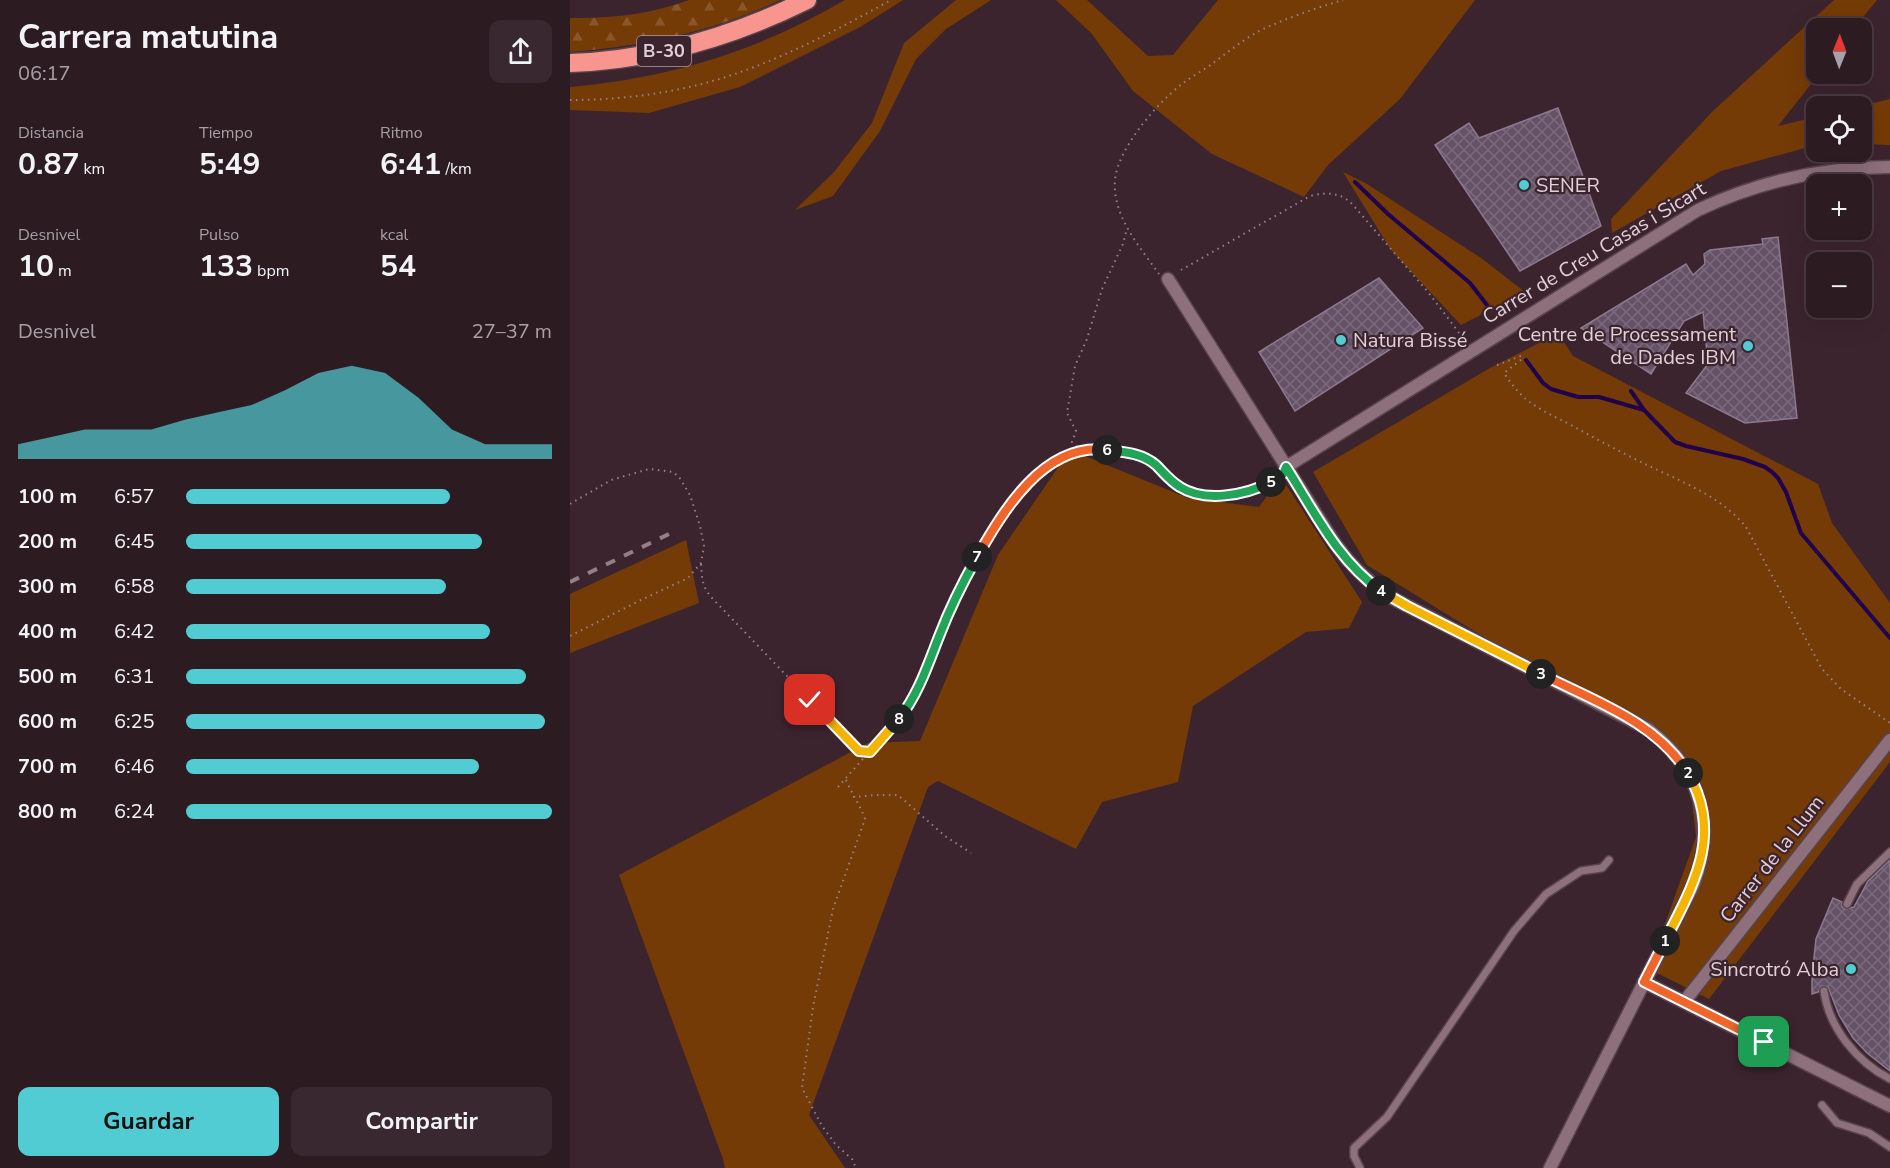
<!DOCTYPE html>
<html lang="es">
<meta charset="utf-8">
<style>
body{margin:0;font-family:"Nunito Sans",sans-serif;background:#39282f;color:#f1f3f6;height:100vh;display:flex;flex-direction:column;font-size:22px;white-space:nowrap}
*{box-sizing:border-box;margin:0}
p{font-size:20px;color:#a7a1a5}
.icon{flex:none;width:33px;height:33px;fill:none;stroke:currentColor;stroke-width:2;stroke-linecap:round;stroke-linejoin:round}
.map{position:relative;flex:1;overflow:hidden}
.panel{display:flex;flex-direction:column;background:#2d1b22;width:570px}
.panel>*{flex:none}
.needle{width:39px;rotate:1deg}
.buttons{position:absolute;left:1236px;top:18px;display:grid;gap:12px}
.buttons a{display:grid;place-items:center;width:66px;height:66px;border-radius:12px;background:#2d1b22;box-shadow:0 6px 24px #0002,0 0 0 2px #483940;font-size:30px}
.pin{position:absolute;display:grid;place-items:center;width:51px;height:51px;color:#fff;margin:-26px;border-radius:12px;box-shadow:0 3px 9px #0006}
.km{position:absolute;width:30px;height:30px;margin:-15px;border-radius:50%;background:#222;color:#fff;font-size:16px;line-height:30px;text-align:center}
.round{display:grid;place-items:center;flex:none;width:63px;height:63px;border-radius:12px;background:#39282f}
.headline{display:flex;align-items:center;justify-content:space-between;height:102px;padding:0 18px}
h1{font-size:33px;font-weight:700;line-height:45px}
.stats{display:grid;grid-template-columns:repeat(3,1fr);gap:9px;height:102px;padding:6px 18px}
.stats div{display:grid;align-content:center}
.stats b{font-size:30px;font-weight:700}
.stats small{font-size:16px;font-weight:400}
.stats p{font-size:16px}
.chart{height:168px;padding:12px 18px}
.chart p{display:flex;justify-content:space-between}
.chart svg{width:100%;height:108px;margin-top:6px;fill:#51ccd3;opacity:.7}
.cta{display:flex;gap:12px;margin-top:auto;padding:12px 18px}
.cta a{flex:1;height:69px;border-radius:12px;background:#51ccd3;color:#111;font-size:24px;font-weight:700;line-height:69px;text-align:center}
.cta a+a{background:#39282f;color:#f1f3f6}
ul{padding:0 18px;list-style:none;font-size:20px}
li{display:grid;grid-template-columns:96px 72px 1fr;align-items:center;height:45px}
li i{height:15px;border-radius:8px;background:#51ccd3}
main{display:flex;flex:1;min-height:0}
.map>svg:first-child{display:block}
.green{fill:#753b06}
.forest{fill:url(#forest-firs)}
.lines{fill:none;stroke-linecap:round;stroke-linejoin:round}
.stream{stroke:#20004c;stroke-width:4}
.building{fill:url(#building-cross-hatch);stroke:#8c798f;stroke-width:1.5}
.lane-casing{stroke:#57434c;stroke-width:10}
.street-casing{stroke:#57434c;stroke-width:15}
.highway-casing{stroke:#57434c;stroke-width:21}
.path{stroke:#96828a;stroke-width:2;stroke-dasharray:1.5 4.5;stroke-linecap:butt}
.lane{stroke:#8d707b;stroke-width:7}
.street{stroke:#8d707b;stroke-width:12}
.highway{stroke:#f9958f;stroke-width:18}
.rail{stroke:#937f87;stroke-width:4;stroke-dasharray:10 10;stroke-linecap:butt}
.split-1-casing{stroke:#fff;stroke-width:12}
.split-2-casing{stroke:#fff;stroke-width:12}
.split-3-casing{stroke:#fff;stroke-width:12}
.split-4-casing{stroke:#fff;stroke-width:12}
.split-5-casing{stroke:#fff;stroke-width:12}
.split-6-casing{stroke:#fff;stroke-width:12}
.split-7-casing{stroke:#fff;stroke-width:12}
.split-8-casing{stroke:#fff;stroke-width:12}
.split-9-casing{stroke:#fff;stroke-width:12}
.split-1{stroke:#f0652b;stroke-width:8}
.split-2{stroke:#f5b400;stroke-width:8}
.split-3{stroke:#f0652b;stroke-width:8}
.split-4{stroke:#f5b400;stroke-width:8}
.split-5{stroke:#22a559;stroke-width:8}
.split-6{stroke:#22a559;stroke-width:8}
.split-7{stroke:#f0652b;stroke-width:8}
.split-8{stroke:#22a559;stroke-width:8}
.split-9{stroke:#f5b400;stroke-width:8}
.poi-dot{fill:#51ccd3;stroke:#3c242e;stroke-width:2}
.labels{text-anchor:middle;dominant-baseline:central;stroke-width:4.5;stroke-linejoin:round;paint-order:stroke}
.shield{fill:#3c242e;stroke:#b09ca4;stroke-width:1.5}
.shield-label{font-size:18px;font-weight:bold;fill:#e1d0d6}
.poi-label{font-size:20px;fill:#e1d0d6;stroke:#3c242e;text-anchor:start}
.street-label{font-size:20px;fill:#e1d0d6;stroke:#3c242e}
</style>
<main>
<section class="panel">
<div class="headline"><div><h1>Carrera matutina</h1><p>06:17</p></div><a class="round"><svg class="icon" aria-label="share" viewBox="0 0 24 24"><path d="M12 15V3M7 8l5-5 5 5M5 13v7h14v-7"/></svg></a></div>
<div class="stats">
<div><p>Distancia</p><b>0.87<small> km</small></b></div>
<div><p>Tiempo</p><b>5:49</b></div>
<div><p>Ritmo</p><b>6:41<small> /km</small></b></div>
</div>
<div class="stats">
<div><p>Desnivel</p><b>10<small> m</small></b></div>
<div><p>Pulso</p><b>133<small> bpm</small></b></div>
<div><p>kcal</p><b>54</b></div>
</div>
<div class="chart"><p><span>Desnivel</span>27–37 m</p>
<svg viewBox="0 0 160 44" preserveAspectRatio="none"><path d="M0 44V38L10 35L20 32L30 32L40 32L50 28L60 25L70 22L80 16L90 9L100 6L110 9L120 19L130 32L140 38L150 38L160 38V44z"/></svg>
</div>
<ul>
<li><b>100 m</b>6:57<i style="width:72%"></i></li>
<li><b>200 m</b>6:45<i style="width:81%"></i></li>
<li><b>300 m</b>6:58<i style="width:71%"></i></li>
<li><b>400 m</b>6:42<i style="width:83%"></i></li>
<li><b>500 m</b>6:31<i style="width:93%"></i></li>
<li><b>600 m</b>6:25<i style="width:98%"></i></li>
<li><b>700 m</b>6:46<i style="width:80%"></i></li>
<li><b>800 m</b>6:24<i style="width:100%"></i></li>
</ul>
<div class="cta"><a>Guardar</a><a>Compartir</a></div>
</section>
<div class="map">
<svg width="1320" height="1168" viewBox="0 0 1320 1168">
<defs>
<pattern id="forest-firs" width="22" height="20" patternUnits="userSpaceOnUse" patternTransform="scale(1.5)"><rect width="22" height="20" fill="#753b06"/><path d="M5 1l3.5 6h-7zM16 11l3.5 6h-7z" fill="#88562a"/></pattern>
<pattern id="building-cross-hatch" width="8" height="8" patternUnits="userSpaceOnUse" patternTransform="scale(1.5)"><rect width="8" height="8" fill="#655267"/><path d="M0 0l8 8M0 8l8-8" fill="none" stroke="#7b6a7c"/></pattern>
</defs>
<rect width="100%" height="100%" fill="#3c242e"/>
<path class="green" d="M275,0H333L292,26L170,87L79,113L0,110V87C100,78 188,51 275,0Z
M386,0H421L376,29L346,59L310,131L263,196L225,210L264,172L302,123L334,43Z
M486,0H517L578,56L603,55L648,0H905L830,99L758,165L734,197L642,154L563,91L522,34Z
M1264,0H1307L1284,28H1246V74H1249L1208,126L1246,117V145L1151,171L1042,233L1041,219L1144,110Z
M1320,99V145L1292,144L1291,106Z
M773,172L797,184L911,258L955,292L891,325L821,250Z
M985,328L1003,356L1248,484L1262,523L1320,603V762L1139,999L1079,969L1126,837L1120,783L1089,745L797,565L743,472L920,368L971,342Z
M500,450L618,498L689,507L711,477L792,602L779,628L736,632L623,706L608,782L532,802L506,849L368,781L358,787L239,1115L275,1168H155L153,1159L49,875L298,743L350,741L428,555Z
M116,540L129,603L0,653V594Z"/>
<path class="forest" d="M119,0H210C146,31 71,47 0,52V18C40,19 81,14 119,0Z"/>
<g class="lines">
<path class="stream" d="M785,182L818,214L900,283L917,305
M956,360L973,383L981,389L1008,397H1029L1074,410L1105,442L1116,446L1173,459L1195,467L1202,472L1208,478L1216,492L1231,533L1320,638
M1061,391L1074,410"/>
</g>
<path class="building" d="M988,108L1031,226L950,271L865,145L899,123L909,138Z
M1208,237L1227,418L1175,423L1116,393L1138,364L1133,312L1114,321L1081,374L1011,328L1116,264L1123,275L1135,264L1134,254L1140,250L1193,244L1192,239Z
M809,278L853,328L725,411L689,352Z
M1320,860V1071L1297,1053L1283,1038L1269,1015L1258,987L1252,986L1248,992L1242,994V977L1246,939L1263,898L1272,902V907L1275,909L1284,907L1298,881Z"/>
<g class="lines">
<defs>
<path id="lane" d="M1277,904L1287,884L1320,852
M1254,991C1259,1028 1287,1062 1320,1079
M1252,1105L1267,1123L1299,1133L1320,1147
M790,1168L784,1156V1148L817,1117L944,931L976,894L1011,871L1032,868L1039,860"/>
<path id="street" d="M598,279L760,536C776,561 795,580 820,597L1078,729C1130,768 1147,825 1123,886L980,1168
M713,474L716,467L1128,210C1190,181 1252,167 1320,167
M1074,982L1320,1106
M1114,1002L1320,740"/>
<path id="highway" d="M0,63C82,60 164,36 237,0"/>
</defs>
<use href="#lane" class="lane-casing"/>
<use href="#street" class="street-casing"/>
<use href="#highway" class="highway-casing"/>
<path class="path" d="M0,100C48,100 99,94 146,80C207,62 265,31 321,0
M611,270L740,196C757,192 771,192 783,205L858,292L893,338
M589,274C570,247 542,216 545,180C548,148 587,103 612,84C621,77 632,71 642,64C658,52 674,39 691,30C717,18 746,8 773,0
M927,365L951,356L952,359L934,373C954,404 970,409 1001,425C1024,438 1047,450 1071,462C1107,480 1150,495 1176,527L1252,669L1271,689L1320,723
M511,451L502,442L506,431L497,413L505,366L517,339L532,289L553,244L557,228
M0,504L41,480L79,469L103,472L109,477L120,495L130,526L134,546L131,563L118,578L71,600L0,636
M131,564C132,578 132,587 142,598L289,751L303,752L305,748
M276,780C282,794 290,805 295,819L263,909L243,1007L232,1088L252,1126L266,1145L282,1159L286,1168
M268,787L339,707L350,685L370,632L394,580L421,532L452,487L486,461L524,448L564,453L584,463L598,478L612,489L628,493L659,496L681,491L703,481
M283,797L307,795H328L375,836L401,853"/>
<use href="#lane" class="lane"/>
<use href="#street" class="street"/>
<use href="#highway" class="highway"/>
<path class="rail" d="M0,582L101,533"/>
</g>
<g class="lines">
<defs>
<path id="split-1" d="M1095,941L1074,982L1194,1042"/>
<path id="split-2" d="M1095,941C1123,885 1154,835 1118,773"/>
<path id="split-3" d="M971,674C1024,701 1085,721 1118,773"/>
<path id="split-4" d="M811,591L837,606L971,674"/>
<path id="split-5" d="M701,482L713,474L716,467C744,511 768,561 811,591"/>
<path id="split-6" d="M537,450C554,452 572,453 586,465C594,473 600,481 610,487C635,503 676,495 701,482"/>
<path id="split-7" d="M407,557C433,511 474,442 537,450"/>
<path id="split-8" d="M329,719C349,693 358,664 370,634C380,608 393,582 407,557"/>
<path id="split-9" d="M240,700L289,751L300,752L329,719"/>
</defs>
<use href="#split-1" class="split-1-casing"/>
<use href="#split-2" class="split-2-casing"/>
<use href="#split-3" class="split-3-casing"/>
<use href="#split-4" class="split-4-casing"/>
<use href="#split-5" class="split-5-casing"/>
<use href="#split-6" class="split-6-casing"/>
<use href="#split-7" class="split-7-casing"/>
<use href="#split-8" class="split-8-casing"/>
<use href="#split-9" class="split-9-casing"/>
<use href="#split-1" class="split-1"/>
<use href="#split-2" class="split-2"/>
<use href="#split-3" class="split-3"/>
<use href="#split-4" class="split-4"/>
<use href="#split-5" class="split-5"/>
<use href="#split-6" class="split-6"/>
<use href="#split-7" class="split-7"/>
<use href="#split-8" class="split-8"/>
<use href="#split-9" class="split-9"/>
</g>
<g class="poi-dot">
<circle cx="954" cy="185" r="6"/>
<circle cx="771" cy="340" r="6"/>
<circle cx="1178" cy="346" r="6"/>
<circle cx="1281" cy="969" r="6"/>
</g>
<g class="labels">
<rect class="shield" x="67" y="36" width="54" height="30" rx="4.5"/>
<g class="shield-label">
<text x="94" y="51">B-30</text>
</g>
<g class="poi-label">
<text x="966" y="185">SENER</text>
<text x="1166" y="334" text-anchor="end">Centre de Processament<tspan x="1166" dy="23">de Dades IBM</tspan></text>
<text x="783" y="340">Natura Bissé</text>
<text x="1269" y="969" text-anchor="end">Sincrotró Alba</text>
</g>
<g class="street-label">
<text transform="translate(1024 253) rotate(-31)">Carrer de Creu Casas i Sicart</text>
<text transform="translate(1202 859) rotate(-52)">Carrer de la Llum</text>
</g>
</g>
</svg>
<div class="buttons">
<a><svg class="needle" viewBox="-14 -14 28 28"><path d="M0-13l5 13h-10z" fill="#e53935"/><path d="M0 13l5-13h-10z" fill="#a7a1a5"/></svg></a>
<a><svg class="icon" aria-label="locate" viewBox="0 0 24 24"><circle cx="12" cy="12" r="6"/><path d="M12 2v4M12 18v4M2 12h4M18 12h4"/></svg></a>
<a>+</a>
<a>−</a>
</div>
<div class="pin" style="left:1194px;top:1042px;background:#1e9e55"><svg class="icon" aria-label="arrive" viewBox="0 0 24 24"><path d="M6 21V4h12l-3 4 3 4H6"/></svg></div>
<div class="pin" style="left:240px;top:700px;background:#d93025"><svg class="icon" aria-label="check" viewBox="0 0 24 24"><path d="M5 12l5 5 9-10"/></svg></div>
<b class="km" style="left:1095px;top:941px">1</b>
<b class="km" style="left:1118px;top:773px">2</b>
<b class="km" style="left:971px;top:674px">3</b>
<b class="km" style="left:811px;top:591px">4</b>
<b class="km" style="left:701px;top:482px">5</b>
<b class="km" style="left:537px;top:450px">6</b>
<b class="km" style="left:407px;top:557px">7</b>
<b class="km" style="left:329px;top:719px">8</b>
</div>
</main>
